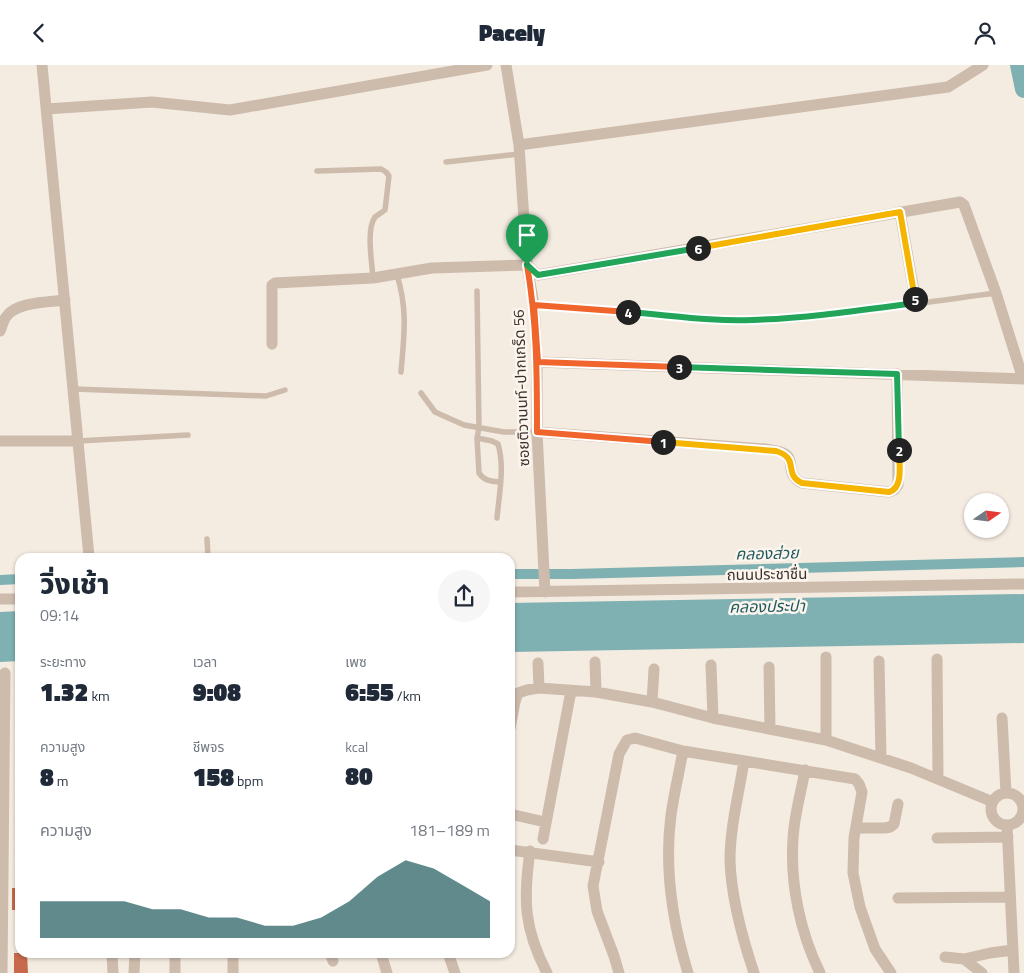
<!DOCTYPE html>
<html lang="th">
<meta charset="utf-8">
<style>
body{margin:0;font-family:"Titillium Web","Noto Sans Thai",sans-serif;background:#f6f6f7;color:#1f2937;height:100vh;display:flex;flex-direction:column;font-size:19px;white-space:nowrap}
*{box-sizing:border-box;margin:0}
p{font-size:16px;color:#747a83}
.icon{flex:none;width:28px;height:28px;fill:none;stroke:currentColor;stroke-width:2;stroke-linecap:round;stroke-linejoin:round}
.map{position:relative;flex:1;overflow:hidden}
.details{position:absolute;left:15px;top:488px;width:500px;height:405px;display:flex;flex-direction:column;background:#fff;border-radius:15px;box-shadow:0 1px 4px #0004}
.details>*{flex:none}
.needle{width:32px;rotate:76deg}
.controls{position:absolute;left:964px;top:428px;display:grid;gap:10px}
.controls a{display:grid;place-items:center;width:45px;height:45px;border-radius:50%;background:#fff;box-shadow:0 1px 4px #0004;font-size:25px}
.pin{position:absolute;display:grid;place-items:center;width:42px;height:42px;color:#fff;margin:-51px -21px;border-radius:50% 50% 50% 0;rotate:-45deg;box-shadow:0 0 5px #0007}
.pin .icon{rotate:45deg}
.km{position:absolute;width:25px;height:25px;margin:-12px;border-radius:50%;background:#222;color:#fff;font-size:14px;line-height:25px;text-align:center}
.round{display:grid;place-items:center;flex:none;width:52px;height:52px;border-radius:26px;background:#f6f6f7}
.headline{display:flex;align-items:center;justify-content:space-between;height:85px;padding:0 25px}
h1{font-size:28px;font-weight:800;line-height:38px}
.stats{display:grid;grid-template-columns:repeat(3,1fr);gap:8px;height:85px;padding:5px 25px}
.stats div{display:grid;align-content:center}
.stats b{font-size:25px;font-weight:800}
.stats small{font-size:14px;font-weight:400}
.stats p{font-size:14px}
.chart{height:140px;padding:10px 25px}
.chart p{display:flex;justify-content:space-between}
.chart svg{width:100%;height:90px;margin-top:5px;fill:#1f5a5e;opacity:.7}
header{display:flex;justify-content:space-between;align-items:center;height:65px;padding:0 25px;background:#fff;font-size:22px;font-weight:800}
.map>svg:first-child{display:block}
.water{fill:#7fb0b2}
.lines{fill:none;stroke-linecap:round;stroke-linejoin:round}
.canal{stroke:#7fb0b2;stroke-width:10}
.river{stroke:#7fb0b2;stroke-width:18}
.building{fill:#c8694b}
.lane{stroke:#cdbbac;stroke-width:5.5}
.street{stroke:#cdbbac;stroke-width:11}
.split-1-casing{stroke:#fff;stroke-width:10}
.split-2-casing{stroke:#fff;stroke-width:10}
.split-3-casing{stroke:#fff;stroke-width:10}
.split-4-casing{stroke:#fff;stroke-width:10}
.split-5-casing{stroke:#fff;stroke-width:10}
.split-6-casing{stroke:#fff;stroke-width:10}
.split-7-casing{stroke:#fff;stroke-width:10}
.split-1{stroke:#f0652b;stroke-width:6}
.split-2{stroke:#f5b400;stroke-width:6}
.split-3{stroke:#22a559;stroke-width:6}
.split-4{stroke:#f0652b;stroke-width:6}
.split-5{stroke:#22a559;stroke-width:6}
.split-6{stroke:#f5b400;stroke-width:6}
.split-7{stroke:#22a559;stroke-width:6}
.labels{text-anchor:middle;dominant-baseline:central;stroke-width:5;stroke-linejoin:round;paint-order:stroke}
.street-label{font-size:15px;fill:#3b302b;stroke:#fbf5ee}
.water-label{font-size:16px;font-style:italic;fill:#1f5a5e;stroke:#fbf5ee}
</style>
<header><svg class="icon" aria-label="back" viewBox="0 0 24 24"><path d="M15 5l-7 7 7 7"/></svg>Pacely<svg class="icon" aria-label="person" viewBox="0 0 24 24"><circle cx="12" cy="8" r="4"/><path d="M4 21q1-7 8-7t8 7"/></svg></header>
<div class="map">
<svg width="1024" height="908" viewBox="0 0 1024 908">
<rect width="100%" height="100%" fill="#f4ebe1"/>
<path class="water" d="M1024,529V578L510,587V538Z
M20,546V596L0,597V547Z"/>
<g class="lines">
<path class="canal" d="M510,509H572L1024,497
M0,515L20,514"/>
<path class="river" d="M1019,0L1024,24"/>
</g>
<path class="building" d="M12,823H20V845H12Z
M14,888H27L28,908H14Z"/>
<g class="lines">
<path class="lane" d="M446,97L519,89
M317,106L381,104L386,107L389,111L385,145C382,147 378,150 375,152C366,164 372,198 373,213
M397,210C408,245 404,271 401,307
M477,226L479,363L477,373L479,408C484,416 491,416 500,417
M534,240L734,255C821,255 909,239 996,228
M74,324L266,331L285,325
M421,328L435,347L464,360L504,367H537
M477,373L492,376L498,379C505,402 499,430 497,453
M78,376L188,370
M207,474L208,492
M274,492V491"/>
<path class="street" d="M42,0L89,492
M506,0L519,80L527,200L534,240L537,297V367L545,527
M46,44L152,37L230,45L487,0
M519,80L948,22L983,0
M900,147L916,238
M0,266C2,262 3,256 6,252C15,237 49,237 65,235
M272,279V220L275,218L373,213L432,203L527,200L538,210L960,137L964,140L996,228L1023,314
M537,297L1024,314
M537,367L765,384C771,385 780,385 785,389C796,396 784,409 802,418L889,427L894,425L898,420L897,309
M0,376H78
M510,527L1024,519
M0,534H20
M826,592V675
M937,594L938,713
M879,596L881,693
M595,597L596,627
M538,598L539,623
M711,600L713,653
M769,602L770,664
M652,637L654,604
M1002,653L1006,728
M510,663L515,637L518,628L527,625L539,623L596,627L652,637L713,653L826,675L911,703L993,737
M683,686C679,708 674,729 671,750C664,804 672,856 688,908
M744,696C739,728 730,762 730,795C731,833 742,872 754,908
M805,705C801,728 794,751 793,774C790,819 800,867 820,908
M991 744a16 16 0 1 1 32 0a16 16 0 1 1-32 0Z
M510,749L545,757
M1007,760L1014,908
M856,763H885L890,762L894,759L898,739
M937,773L1008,772
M543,774L571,626
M510,785L599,797
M530,786C523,835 524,864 547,908
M898,833L1010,832
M112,888L113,908
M175,888V908
M330,888L333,896
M381,888L387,908
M448,888L455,908
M945,892L964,894L990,888L1013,885
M964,894L982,908
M2,908L5,608
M134,908L135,888
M233,908V888
M619,908L614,891L597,846L593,821L619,689L627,675L635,673L683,686L855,714L859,719L862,727L854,773L853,808L860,842L875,884L891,908"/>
</g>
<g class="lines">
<defs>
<path id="split-1" d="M527,200C537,258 537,309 537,367L663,377"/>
<path id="split-2" d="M663,377L776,386C801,394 782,408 802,418L889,427C904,423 899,398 899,385"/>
<path id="split-3" d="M679,302L897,309L899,385"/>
<path id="split-4" d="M628,247L534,240L538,297L679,302"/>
<path id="split-5" d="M628,247C669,250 712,257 753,255C808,253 862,245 916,238L915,234"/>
<path id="split-6" d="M698,183L900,147L915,234"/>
<path id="split-7" d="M527,200L538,210L698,183"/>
</defs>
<use href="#split-1" class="split-1-casing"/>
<use href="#split-2" class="split-2-casing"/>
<use href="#split-3" class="split-3-casing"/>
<use href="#split-4" class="split-4-casing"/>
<use href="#split-5" class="split-5-casing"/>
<use href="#split-6" class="split-6-casing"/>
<use href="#split-7" class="split-7-casing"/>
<use href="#split-1" class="split-1"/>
<use href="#split-2" class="split-2"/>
<use href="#split-3" class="split-3"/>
<use href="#split-4" class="split-4"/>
<use href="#split-5" class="split-5"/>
<use href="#split-6" class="split-6"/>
<use href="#split-7" class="split-7"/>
</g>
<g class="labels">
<g class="street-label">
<text transform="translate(521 323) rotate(-92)">ซอยติวานนท์-ปากเกร็ด 56</text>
<text transform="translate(767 509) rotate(-1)">ถนนประชาชื่น</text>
</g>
<g class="water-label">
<text transform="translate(767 488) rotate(-1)">คลองส่วย</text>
<text transform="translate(767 541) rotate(-1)">คลองประปา</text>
</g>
</g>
</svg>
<div class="controls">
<a><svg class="needle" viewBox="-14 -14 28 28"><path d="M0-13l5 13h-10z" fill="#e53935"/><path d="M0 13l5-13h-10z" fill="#747a83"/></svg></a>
</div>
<div class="pin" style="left:527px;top:200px;background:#1e9e55"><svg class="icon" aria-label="arrive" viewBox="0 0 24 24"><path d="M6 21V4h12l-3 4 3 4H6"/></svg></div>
<b class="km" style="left:663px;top:377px">1</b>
<b class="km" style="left:899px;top:385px">2</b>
<b class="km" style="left:679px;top:302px">3</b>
<b class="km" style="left:628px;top:247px">4</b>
<b class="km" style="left:915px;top:234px">5</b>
<b class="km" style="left:698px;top:183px">6</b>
<section class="details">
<div class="headline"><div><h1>วิ่งเช้า</h1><p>09:14</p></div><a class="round"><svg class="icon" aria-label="share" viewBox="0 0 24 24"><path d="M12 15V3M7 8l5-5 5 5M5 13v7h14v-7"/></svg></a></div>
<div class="stats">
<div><p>ระยะทาง</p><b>1.32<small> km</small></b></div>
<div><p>เวลา</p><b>9:08</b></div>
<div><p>เพซ</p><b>6:55<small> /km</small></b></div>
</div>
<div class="stats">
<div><p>ความสูง</p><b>8<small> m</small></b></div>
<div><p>ชีพจร</p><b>158<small> bpm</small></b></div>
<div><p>kcal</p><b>80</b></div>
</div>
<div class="chart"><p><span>ความสูง</span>181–189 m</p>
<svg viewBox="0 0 160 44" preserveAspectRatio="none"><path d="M0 44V26L10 26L20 26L30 26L40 30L50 30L60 34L70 34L80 38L90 38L100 34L110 26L120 14L130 6L140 10L150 18L160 26V44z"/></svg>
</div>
</section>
</div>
